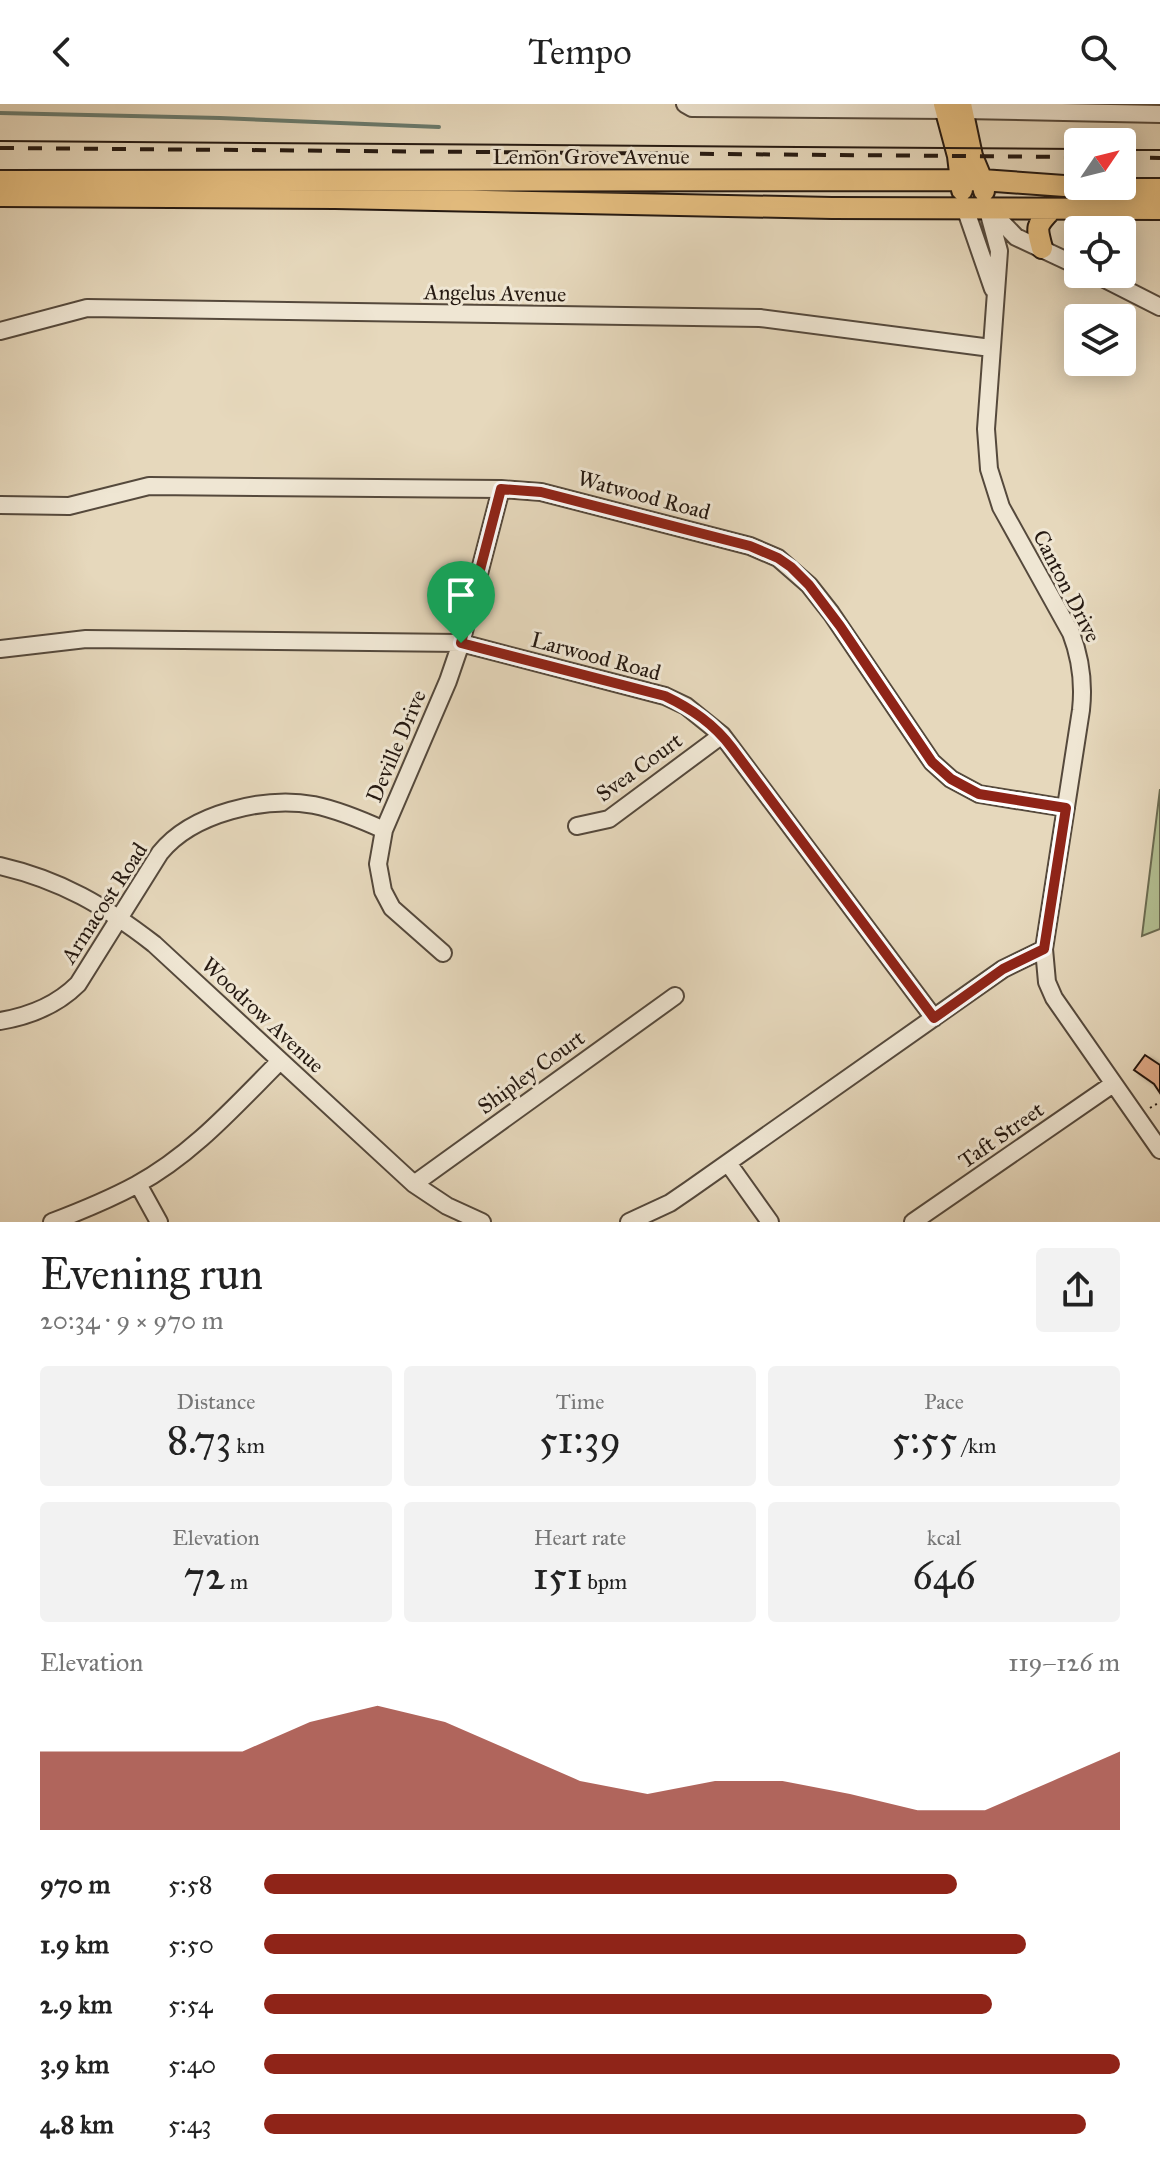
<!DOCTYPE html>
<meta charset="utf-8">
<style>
body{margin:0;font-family:"IM FELL Great Primer",serif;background:#f2f2f2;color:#222;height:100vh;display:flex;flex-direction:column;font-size:30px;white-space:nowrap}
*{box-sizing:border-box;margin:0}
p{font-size:26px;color:#767676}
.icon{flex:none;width:44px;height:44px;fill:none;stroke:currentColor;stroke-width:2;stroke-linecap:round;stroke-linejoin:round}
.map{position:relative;height:1118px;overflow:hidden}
.details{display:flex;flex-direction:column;background:#fff;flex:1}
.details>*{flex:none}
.needle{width:52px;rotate:55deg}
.controls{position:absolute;left:1064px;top:24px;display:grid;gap:16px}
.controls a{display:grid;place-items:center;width:72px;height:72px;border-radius:8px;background:#fff;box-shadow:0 4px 20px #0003;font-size:40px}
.pin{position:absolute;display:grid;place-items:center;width:68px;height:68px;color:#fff;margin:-82px -34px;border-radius:50% 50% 50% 0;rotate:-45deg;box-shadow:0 0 8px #0007}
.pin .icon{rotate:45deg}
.round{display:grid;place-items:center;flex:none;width:84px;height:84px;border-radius:8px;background:#f2f2f2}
.head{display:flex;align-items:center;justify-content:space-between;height:136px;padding:0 40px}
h1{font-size:44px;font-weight:600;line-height:60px}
.metrics{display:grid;grid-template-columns:repeat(3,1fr);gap:12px;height:136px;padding:8px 40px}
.metrics div{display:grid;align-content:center;border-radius:8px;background:#f2f2f2;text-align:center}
.metrics b{font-size:40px;font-weight:600}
.metrics small{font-size:22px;font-weight:400}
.metrics p{font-size:22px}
.chart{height:224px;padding:16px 40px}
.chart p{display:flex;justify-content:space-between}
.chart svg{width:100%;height:144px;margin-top:8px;fill:#8f2418;opacity:.7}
ul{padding:0 40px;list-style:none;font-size:26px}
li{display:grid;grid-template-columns:128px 96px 1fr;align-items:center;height:60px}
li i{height:20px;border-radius:10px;background:#8f2418}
header{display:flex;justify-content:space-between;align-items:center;height:104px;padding:0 40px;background:#fff;font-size:36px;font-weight:600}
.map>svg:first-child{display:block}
.green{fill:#b3bf92;stroke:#6c6c52;stroke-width:2}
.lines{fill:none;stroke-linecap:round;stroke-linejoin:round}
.stream{stroke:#697a6d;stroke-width:4}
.building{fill:#dfa986;stroke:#251911;stroke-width:2;filter:url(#shadow)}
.minor-casing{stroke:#55493c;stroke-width:20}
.major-casing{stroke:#251911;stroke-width:24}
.path{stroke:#251911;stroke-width:2;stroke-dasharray:2 4;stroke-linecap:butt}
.minor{stroke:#efe6d3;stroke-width:16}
.major{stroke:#e3bc7e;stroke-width:20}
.tram{stroke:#251911;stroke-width:2}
.rail{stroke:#251911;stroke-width:4;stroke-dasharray:14 14;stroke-linecap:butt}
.route-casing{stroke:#fff;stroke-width:16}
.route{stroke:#8f2418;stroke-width:10}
.labels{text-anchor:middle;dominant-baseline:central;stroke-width:6;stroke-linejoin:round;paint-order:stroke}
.street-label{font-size:22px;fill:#251911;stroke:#efe6d3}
</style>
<header><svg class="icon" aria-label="back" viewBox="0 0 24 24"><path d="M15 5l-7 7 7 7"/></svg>Tempo<svg class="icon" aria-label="search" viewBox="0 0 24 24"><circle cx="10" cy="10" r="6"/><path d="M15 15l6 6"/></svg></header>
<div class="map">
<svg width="1160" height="1118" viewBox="0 0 1160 1118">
<defs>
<filter id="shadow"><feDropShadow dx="5" dy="3" stdDeviation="2" flood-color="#0004"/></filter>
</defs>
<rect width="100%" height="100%" fill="#e6d8bc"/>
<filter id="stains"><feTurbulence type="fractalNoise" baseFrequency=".0025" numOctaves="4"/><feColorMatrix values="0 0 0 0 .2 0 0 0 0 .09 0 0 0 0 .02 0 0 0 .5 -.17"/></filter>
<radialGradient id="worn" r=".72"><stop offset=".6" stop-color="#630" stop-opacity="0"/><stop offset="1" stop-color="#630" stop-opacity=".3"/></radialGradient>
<path class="green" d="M1160,685V825L1142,832Z"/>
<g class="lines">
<path class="stream" d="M0,9L220,14L439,23"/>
</g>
<path class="building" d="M1145,951L1160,961V989L1154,980L1134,966Z"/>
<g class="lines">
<defs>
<path id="minor" d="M685,0L692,4L946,6
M963,6L1160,10
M987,103L999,147L986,325L989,365L1001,403L1071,529C1081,555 1084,579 1081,606L1044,845L1047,878L1054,894L1160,1046
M965,104L993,185
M988,104L1016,133L1078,162
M1095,170L1160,203
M0,227L87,204L760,214L991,244
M0,401L69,402L149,382L501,385L541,388L750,442L778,454L809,481L831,509L932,658L951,675L979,690L1066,704
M0,545L86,535L461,539L665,592L686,602L722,631L934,914
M577,722L609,715L722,631
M0,762C61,776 105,802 154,840L414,1080L447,1102L482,1118
M443,849L392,804L383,787L378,760L384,726L448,577L461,539L501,385
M0,917C30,912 56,902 78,880L160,749C192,709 265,692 314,701C338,706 362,716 384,726
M728,1059L770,1118
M138,1080L159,1118
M414,1080L675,892
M52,1118C81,1107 110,1095 136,1081C192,1051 236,1001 280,957
M629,1118L670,1099L689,1086L1003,865L1044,845
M913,1118L1113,980"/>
<path id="major" d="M944,0L958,52L962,86
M961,0L972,52L982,76L984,87
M0,77L982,76L1106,85H1160
M0,92L335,94L832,104L1160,105
M1042,144C1036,122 1036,122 1051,106"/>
</defs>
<use href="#minor" class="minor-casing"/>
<use href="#major" class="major-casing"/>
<path class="path" d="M1150,1004L1160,998"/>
<use href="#minor" class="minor"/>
<use href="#major" class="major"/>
<path class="tram" d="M0,37L1078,45
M1122,46H1160"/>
<path class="rail" d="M0,44L1078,53
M1122,53L1160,54"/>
</g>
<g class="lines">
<defs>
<path id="route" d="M501,385L541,388L750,442L778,454L791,463L809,481L840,522L932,658L951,675L979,690L1066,704L1044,845L1003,865L934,914L732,644C714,620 692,605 665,592L461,539Z"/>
</defs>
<use href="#route" class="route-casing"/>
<use href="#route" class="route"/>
</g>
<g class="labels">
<g class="street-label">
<text x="591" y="52">Lemon Grove Avenue</text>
<text transform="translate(495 189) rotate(1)">Angelus Avenue</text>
<text transform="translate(644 391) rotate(15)">Watwood Road</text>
<text transform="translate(1067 482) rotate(63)">Canton Drive</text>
<text transform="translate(596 552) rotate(15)">Larwood Road</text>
<text transform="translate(396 642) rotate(-67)">Deville Drive</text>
<text transform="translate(639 663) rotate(-36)">Svea Court</text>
<text transform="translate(104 799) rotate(-57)">Armacost Road</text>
<text transform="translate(263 911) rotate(43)">Woodrow Avenue</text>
<text transform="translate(531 968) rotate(-36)">Shipley Court</text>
<text transform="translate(1001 1031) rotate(-35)">Taft Street</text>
</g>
</g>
<rect width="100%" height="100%" filter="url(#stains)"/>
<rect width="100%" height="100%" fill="url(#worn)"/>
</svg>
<div class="controls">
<a><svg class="needle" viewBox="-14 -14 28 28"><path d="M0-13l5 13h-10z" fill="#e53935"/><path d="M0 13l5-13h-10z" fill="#767676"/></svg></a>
<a><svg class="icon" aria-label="locate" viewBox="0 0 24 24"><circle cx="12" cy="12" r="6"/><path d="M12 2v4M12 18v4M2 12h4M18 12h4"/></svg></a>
<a><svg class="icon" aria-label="layers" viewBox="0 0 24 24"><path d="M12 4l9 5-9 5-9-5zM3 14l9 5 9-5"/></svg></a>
</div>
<div class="pin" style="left:461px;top:539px;background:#1e9e55"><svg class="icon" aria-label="arrive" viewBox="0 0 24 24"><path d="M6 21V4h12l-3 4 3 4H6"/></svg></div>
</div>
<section class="details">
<div class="head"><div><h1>Evening run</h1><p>20:34 · 9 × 970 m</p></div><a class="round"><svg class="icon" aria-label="share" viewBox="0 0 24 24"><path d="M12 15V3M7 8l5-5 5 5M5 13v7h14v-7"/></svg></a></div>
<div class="metrics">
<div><p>Distance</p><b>8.73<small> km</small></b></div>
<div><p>Time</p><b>51:39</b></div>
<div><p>Pace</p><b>5:55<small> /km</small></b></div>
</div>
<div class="metrics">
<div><p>Elevation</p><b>72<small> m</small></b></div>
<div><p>Heart rate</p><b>151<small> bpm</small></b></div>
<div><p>kcal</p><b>646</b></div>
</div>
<div class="chart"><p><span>Elevation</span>119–126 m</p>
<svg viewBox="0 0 160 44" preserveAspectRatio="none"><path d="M0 44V20L10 20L20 20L30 20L40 11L50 6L60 11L70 20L80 29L90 33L100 29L110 29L120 33L130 38L140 38L150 29L160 20V44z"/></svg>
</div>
<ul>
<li><b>970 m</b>5:58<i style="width:81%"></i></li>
<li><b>1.9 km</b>5:50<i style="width:89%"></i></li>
<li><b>2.9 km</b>5:54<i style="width:85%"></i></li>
<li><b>3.9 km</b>5:40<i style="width:100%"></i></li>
<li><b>4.8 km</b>5:43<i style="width:96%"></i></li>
</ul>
</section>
